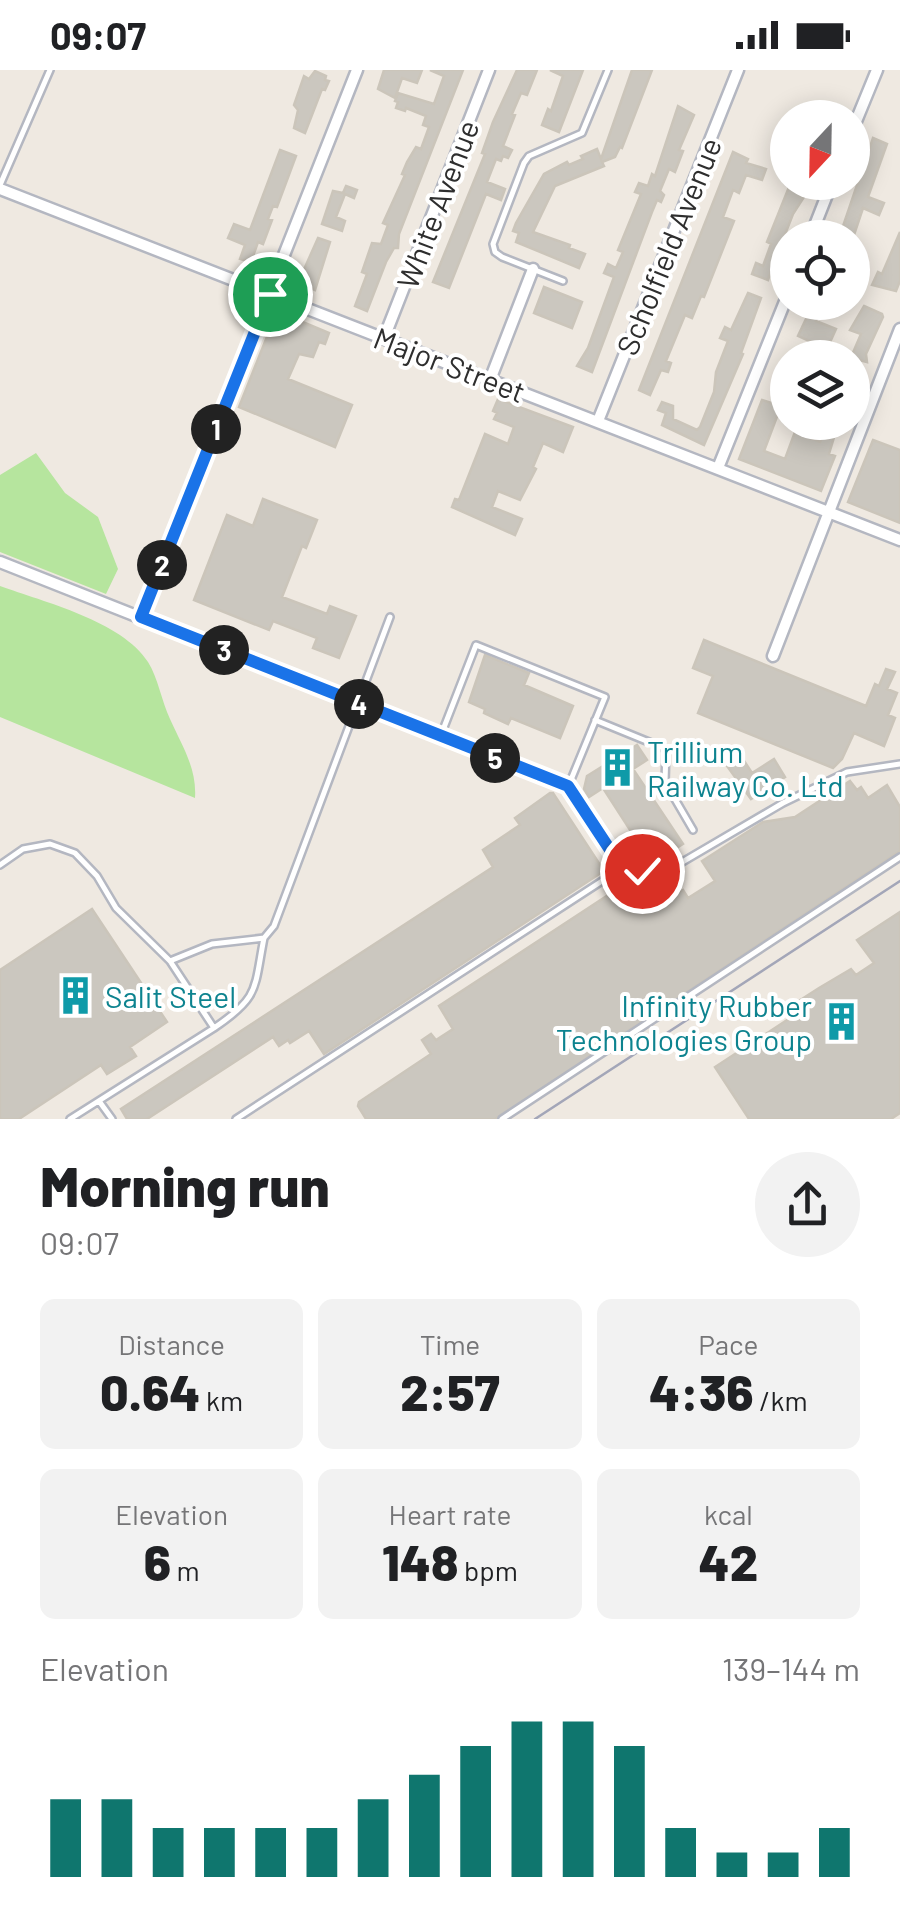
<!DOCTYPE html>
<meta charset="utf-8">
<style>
body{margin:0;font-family:Barlow,sans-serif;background:#f2f2f2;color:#202124;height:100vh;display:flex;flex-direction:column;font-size:38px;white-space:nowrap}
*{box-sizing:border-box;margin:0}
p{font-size:32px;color:#757577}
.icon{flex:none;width:55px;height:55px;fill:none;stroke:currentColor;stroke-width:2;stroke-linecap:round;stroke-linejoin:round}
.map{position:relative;height:1049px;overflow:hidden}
.sheet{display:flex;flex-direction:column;background:#fff;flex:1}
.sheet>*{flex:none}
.needle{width:65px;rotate:202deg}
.fabs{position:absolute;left:770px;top:30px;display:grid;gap:20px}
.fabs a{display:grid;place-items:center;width:100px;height:100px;border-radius:50%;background:#fff;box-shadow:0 5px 25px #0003;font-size:50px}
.pin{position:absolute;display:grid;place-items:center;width:85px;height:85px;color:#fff;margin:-42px;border:5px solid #fff;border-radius:50%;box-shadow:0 2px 10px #0007}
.km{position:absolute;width:50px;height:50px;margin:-25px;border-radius:50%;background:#222;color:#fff;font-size:28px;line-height:50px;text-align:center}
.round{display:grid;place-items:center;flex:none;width:105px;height:105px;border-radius:52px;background:#f2f2f2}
.overview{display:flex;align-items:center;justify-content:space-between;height:170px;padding:0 40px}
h1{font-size:55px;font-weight:800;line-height:75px}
.figures{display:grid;grid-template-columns:repeat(3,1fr);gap:15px;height:170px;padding:10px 40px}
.figures div{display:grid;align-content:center;border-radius:15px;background:#f2f2f2;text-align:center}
.figures b{font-size:50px;font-weight:800}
.figures small{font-size:28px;font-weight:400}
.figures p{font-size:28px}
.chart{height:280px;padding:20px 40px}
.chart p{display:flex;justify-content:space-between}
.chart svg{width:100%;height:180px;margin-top:10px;stroke:#0f766e;stroke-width:6}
.status{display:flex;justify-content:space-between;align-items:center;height:70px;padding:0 50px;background:#fff;direction:ltr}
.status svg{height:28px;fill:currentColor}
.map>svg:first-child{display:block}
.green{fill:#b6e59e}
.building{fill:#cbc7bf;stroke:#cbc5ba;stroke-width:2.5}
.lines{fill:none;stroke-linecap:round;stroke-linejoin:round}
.service-casing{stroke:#b4b7c1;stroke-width:10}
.minor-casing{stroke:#b4b7c1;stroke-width:15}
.service{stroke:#fff;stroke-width:5}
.minor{stroke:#fff;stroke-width:10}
.rail{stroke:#a3a6b8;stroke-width:2.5}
.route-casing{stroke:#fff;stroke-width:20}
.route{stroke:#1a73e8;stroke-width:12}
.labels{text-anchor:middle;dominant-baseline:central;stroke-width:8;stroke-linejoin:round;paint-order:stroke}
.street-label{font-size:30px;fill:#2e2e2e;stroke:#fff}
.culture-label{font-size:30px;fill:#0d838f;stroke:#fff;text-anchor:start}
</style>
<div class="status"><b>09:07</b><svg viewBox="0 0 49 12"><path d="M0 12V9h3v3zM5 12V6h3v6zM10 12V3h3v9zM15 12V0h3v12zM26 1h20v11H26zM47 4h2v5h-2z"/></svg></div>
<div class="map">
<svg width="900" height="1049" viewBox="0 0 900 1049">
<rect width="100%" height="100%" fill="#efe9e1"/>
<path class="green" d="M36,383L65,423L98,447L118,499L106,524L0,482V405Z
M0,516C44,532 122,551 148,592C158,608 162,632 170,649C182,676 197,698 195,728L0,647Z"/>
<path class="building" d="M384,0H422L417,13L402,8L395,28L378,19Z
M430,0H463L399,164L398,178H394L386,192L367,241L355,236L367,204L362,202L372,173L381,174L388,155L383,153L405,105L402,104L407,92L416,77L421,79L429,57L423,55L426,46L406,38L405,41L396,38L398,32L395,31L398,23L434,34L444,6Z
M517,0H537L527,25L521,23L512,44L515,45L503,76L512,80L508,88L503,86L501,91L496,89L487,112L505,119L501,130L486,124L449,218L433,212L485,84L482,83L493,52Z
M550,0H583L559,62L542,55L548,39L551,41L563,6Z
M632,0H652L622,78L620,77L615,87L602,92L604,96L555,116L533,162L570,175L569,178L585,184L579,198L516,172L519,163L513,161L516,153L544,104L567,92L569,95L583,89L581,86L597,79L601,89Z
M315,1L326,6L325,10L329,11L325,20L322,19L305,63L294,58L298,40L294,35L304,6L309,9Z
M678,36L694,45L679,80L683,81L675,102L669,99L660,121L664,125L661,132L657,130L652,142L592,302L577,296L588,278L614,207L604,203L608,194L616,198L623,182L618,180L641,124L635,122L639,113L648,116L652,104L655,106Z
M873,68L887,74L868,127L884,133L879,145L863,138L853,168H839Z
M280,80L296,86L277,137L273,136L268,149L272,150L263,174L258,172L251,192L240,189L245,175L228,168L234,154L250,160Z
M733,82L748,89L746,93L766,99L762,110L746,105L739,123L733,120L723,147L734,151L704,227L701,226L692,248L685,245L666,291L671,293L668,302L661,300L650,325L639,320Z
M791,112H807L801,126L804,127L793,144L779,180L782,181L778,194L774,192L768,210L752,204L756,193L763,196L771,174L767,172Z
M346,116L357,120L354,128L345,124L336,147L345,151L342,161L322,154L333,121L343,123Z
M900,162V211L896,221L872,215L878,202L882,204Z
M318,168L330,172L315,220L298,213Z
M544,217L582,232L572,258L534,243Z
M748,223L761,228L741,283L743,284L704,375L662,355L666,343L658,340L662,332L673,336V349L697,360L700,357L714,322L716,302L728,271L720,268L725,257L731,260Z
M813,234L822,238L816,251L836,259L823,288H811L816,274L798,266Z
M864,236L882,244L883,247L866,284L867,292L859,290L853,305L852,285L861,264L850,260Z
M281,243L329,263L325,274L319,272L313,287L299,284L288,309L352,335L335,377L239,337L272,254L276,255Z
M498,329L573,357L563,382L543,373L533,397L536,399L520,430L498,421L492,437L522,449L515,465L452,437L455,429L459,430L485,364L508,374L514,357L494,349L497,343L493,341Z
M762,330L781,336L764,381L785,389L795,362L820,372L825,360L835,364L829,384L835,386L821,421L739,389Z
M873,370L900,380V453L848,432Z
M263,429L317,450L306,478L302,476L282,527L327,544L330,536L356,546L339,588L313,578L317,568L273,551L269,560L194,530L227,445L253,456Z
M704,570L866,636L875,614L879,616L886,599L895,602L887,619L897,623L888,645L895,648L884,676L854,663L842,689L833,698L698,643L713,606L693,598Z
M485,585L529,603L524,615L573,636L560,668L511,648L508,654L484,643L485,639L469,632Z
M637,675L647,690L633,699L683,774L652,794L603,718L589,727L584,719L587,706Z
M739,683L752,703L774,689L785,707L751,729L727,696L726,692Z
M850,711L857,720L861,717L868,728L887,715L900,737V781L495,1049H366L358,1036L359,1032L431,984L422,970L431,964L436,970L453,959L439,936L625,814L645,844L683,820L688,828L715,811L702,791L763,752L795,747Z
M550,723H553L604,801L324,984L309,961L290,973L288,970L279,976L273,967L147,1049H127L121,1039L493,797L483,780L520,755L515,748Z
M92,839L167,952L130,977L136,986L107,1004L101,995L19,1049H0V900Z
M900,842V1043L891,1049H749L715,997L804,939L799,931L819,918L851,899L856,905L874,893L857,870Z"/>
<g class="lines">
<defs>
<path id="service" d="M0,115L50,0
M563,211L502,187L495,182L493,174L524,93L529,86L582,63L608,0
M595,650L666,679L665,712L693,760
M441,665L476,575L605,627L568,717
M574,725L622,798
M0,795L23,779L50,774L75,783L97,806L116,838L170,891L214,958L70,1049
M170,891L212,874L264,868L274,856L390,547
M214,958C260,927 254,919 264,868
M99,1031L112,1049
M236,1049L622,798L650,804L667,801L783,733L847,702L900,694
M502,1049L900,787"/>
<path id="minor" d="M852,61L877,0
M0,119L900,470
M810,168L832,112
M384,268L489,0
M490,310L533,199
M598,351L738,0
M718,398L788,224
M0,492L568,717L573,724
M141,547L357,0
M773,586L900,259"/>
</defs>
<use href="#service" class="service-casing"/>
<use href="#minor" class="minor-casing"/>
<use href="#service" class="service"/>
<use href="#minor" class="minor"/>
<path class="rail" d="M535,1049L900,811"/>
</g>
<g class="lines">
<defs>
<path id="route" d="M270,224L141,547L568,716L622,798L642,801"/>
</defs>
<use href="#route" class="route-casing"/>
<use href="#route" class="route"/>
</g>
<defs>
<symbol id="building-bare" viewBox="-9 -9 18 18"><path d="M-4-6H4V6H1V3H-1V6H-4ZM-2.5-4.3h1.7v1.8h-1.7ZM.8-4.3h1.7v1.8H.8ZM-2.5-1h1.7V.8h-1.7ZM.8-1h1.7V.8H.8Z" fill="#0f9aa8" stroke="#fff" stroke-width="2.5" paint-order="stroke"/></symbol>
</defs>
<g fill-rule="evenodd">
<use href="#building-bare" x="590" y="670" width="55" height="55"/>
<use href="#building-bare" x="48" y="898" width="55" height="55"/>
<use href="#building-bare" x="814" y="924" width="55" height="55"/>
</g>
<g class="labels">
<g class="street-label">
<text transform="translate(437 134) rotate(-69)">White Avenue</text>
<text transform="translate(668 176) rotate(-68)">Scholfield Avenue</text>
<text transform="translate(450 294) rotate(21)">Major Street</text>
</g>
<g class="culture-label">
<text x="647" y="681">Trillium<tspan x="647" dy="34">Railway Co. Ltd</tspan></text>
<text x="105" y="926">Salit Steel</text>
<text x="812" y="935" text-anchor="end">Infinity Rubber<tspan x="812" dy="34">Technologies Group</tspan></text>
</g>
</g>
</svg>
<div class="fabs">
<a><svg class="needle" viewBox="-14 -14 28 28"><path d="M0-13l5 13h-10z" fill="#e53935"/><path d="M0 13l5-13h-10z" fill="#757577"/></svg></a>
<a><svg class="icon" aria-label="locate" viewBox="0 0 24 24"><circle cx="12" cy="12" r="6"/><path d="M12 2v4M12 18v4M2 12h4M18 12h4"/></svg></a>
<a><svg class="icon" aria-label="layers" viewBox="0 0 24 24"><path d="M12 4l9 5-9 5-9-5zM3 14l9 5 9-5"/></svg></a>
</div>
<div class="pin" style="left:270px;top:224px;background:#1e9e55"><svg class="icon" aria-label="arrive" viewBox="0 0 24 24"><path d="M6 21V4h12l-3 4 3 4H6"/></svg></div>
<div class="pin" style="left:642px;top:801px;background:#d93025"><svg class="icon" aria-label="check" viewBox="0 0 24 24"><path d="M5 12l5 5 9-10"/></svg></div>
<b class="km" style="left:216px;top:359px">1</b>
<b class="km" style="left:162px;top:495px">2</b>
<b class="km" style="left:224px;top:580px">3</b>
<b class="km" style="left:359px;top:634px">4</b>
<b class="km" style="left:495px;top:688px">5</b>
</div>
<section class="sheet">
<div class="overview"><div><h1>Morning run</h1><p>09:07</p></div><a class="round"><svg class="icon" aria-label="share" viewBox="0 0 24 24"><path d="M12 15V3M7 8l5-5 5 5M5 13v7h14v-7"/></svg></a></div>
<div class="figures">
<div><p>Distance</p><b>0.64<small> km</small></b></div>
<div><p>Time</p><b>2:57</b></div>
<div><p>Pace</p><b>4:36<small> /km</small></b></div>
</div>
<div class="figures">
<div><p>Elevation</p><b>6<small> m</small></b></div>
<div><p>Heart rate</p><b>148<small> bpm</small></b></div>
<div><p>kcal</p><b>42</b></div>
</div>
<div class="chart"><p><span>Elevation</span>139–144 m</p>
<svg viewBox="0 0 160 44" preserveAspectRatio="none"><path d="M5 44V25M15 44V25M25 44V32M35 44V32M45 44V32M55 44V32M65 44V25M75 44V19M85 44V12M95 44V6M105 44V6M115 44V12M125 44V32M135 44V38M145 44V38M155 44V32"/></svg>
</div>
</section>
